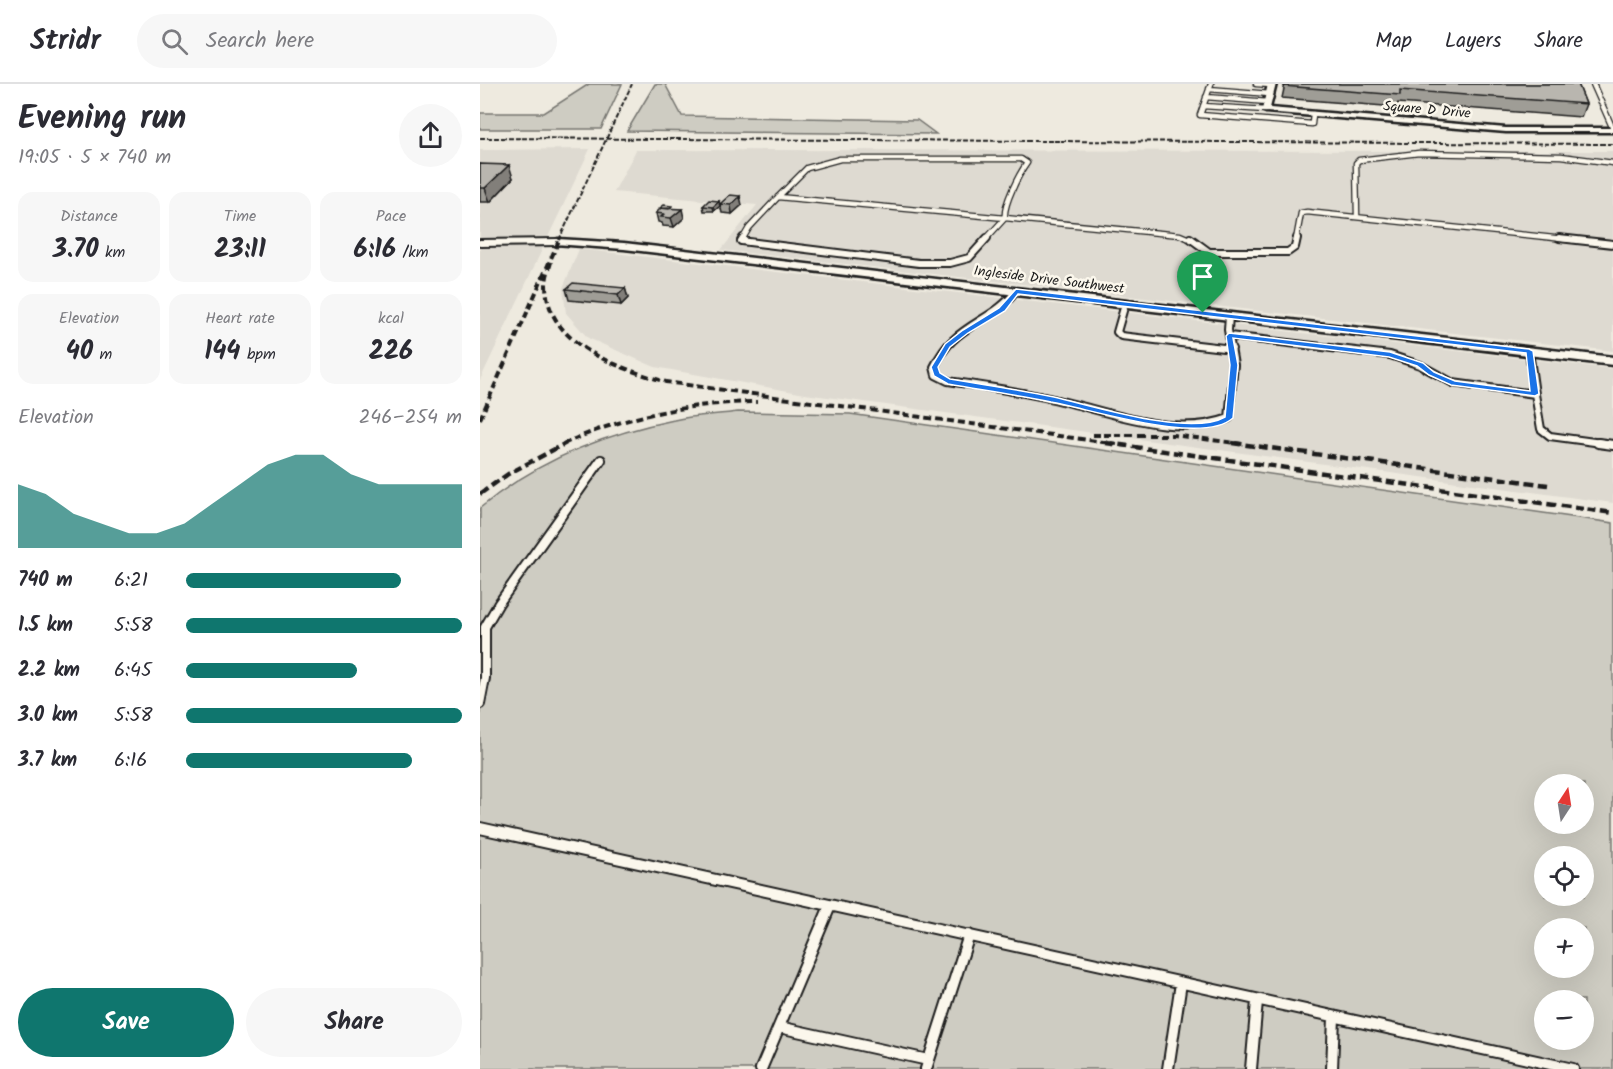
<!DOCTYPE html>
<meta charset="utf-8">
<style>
body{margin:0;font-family:Kalam,sans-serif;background:#f7f7f7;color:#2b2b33;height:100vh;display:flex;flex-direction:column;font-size:22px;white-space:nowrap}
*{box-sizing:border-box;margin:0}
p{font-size:20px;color:#7c7c81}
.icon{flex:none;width:33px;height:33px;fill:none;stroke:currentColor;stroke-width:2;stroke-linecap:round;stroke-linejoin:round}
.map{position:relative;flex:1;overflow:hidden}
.drawer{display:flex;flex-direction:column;background:#fff;width:480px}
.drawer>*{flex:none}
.needle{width:39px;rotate:12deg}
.fabs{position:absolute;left:1054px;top:690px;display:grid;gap:12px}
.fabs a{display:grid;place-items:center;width:60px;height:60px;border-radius:50%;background:#fff;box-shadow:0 6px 24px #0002;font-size:30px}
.pin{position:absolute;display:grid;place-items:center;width:51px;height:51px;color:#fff;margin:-62px -26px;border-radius:50% 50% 50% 0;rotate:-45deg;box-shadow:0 0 6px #0007}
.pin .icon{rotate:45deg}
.round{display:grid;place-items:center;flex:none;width:63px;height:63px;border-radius:32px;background:#f7f7f7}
.overview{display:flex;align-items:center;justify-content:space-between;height:102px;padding:0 18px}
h1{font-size:33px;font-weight:700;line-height:45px}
.stats{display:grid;grid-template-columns:repeat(3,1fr);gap:9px;height:102px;padding:6px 18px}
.stats div{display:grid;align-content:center;border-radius:15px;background:#f7f7f7;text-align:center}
.stats b{font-size:26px;font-weight:700}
.stats small{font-size:16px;font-weight:400}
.stats p{font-size:16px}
.chart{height:168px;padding:12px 18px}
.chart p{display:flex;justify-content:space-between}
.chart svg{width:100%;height:108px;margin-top:6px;fill:#0f766e;opacity:.7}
.cta{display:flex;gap:12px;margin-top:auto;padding:12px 18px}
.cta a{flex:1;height:69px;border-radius:36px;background:#0f766e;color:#fff;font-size:24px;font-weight:700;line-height:69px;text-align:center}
.cta a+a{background:#f7f7f7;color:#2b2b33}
ul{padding:0 18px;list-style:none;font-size:20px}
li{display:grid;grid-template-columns:96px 72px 1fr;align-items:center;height:45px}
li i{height:15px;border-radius:8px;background:#0f766e}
header{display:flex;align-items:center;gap:36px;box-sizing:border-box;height:84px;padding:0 30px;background:#fff;border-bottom:2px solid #e1e1e2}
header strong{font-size:28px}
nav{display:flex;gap:33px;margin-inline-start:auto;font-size:21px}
.search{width:420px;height:54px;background:#f7f7f7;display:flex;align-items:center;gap:15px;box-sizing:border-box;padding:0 21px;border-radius:33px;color:#7c7c81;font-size:22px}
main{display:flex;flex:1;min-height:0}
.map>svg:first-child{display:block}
.built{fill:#dedad1}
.green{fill:#ceccc2;stroke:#75746f;stroke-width:1.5;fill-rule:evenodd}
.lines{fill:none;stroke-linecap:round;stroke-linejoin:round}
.service-far3-casing{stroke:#1c1c1c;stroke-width:7}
.service-far2-casing{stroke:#1c1c1c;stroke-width:10}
.service-far1-casing{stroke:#1c1c1c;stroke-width:12}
.service-casing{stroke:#1c1c1c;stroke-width:14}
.minor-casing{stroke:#1c1c1c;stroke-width:5}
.service-far3{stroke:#fbf7ec;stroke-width:4.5}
.service-far2{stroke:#fbf7ec;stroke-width:6}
.service-far1{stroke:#fbf7ec;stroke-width:8}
.service{stroke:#fbf7ec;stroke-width:10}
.minor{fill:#fbf7ec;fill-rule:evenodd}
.rail-far2{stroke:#1c1c1c;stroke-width:2;stroke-dasharray:5 2;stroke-linecap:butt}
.rail-far1{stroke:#1c1c1c;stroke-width:4;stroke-dasharray:7 4;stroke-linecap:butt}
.rail{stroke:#1c1c1c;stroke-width:4.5;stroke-dasharray:9 4.5;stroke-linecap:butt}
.wall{fill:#9f9d96;stroke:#1c1c1c;stroke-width:1.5}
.shaded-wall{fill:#827f7a;stroke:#1c1c1c;stroke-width:1.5}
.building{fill:#b9b6af;stroke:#1c1c1c;stroke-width:1.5}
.route{fill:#1a73e8;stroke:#fff;stroke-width:1.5;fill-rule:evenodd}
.labels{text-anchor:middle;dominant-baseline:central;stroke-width:5;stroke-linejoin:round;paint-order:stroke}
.far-street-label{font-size:14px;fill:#1c1c1c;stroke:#fbf7ec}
</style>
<header>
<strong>Stridr</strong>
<div class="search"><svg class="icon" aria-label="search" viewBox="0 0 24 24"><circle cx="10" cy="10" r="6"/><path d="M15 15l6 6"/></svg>Search here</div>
<nav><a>Map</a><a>Layers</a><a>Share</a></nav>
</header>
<main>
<section class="drawer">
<div class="overview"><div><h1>Evening run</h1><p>19:05 · 5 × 740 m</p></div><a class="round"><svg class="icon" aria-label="share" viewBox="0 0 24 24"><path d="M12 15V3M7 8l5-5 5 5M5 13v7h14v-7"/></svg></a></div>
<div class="stats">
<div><p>Distance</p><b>3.70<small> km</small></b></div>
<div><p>Time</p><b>23:11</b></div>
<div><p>Pace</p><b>6:16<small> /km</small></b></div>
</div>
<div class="stats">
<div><p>Elevation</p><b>40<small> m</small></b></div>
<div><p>Heart rate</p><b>144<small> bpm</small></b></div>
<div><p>kcal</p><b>226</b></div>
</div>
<div class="chart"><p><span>Elevation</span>246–254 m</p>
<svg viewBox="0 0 160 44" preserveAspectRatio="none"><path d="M0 44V18L10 22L20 30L30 34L40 38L50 38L60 34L70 26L80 18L90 10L100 6L110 6L120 14L130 18L140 18L150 18L160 18V44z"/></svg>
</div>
<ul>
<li><b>740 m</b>6:21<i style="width:78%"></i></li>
<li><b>1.5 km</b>5:58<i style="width:100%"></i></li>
<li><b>2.2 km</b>6:45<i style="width:62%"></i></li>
<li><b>3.0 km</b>5:58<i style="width:100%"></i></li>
<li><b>3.7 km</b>6:16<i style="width:82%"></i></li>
</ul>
<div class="cta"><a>Save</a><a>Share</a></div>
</section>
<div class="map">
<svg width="1133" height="985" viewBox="0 0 1133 985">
<rect width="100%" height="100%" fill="#eeeadf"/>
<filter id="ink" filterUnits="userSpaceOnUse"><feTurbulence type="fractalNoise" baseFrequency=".0167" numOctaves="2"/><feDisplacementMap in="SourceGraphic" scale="12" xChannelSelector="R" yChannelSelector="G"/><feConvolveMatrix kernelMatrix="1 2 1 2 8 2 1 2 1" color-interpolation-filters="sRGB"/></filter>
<g filter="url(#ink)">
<path class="built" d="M110,65L0,296V66Z
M156,66L1133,67V267L241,166L277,121L134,108Z
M99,165L1133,285V419L325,310L175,283L108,254L86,229L83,204Z"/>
<path class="green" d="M109,0H142L121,45H0V29H64Z
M175,0H185L202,32L437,36L456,50L147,47Z
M258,328L370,330L1133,439V985H0V424C55,378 124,350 194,336C215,331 237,331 258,328ZM1065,700H1104V740H1065ZM1065,772H1104V812H1065ZM1065,844H1104V884H1065ZM1065,916H1104V956H1065Z"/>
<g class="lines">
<defs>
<path id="service-far3" d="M731,0L720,31L832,40L833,30
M776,0L792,1
M1113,0L1133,45
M729,5L790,10
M726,13L788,18
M723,22L786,26
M298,113L525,134
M298,113L327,84L360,75H541L547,79C539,90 523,121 525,134
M877,132L876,79L879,76L939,69L1081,72L1133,79
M525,134L700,151L712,156
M262,156L269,144L298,113
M505,156L525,134
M816,156L821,129L827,128L1093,156"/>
<path id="service-far2" d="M263,154L261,157L439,179H470L489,174L507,154
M710,154L729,168H808L815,163L817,154
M1079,154L1133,160
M0,159L78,158
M536,207C519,230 493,237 473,256C464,264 459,273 454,283L456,291L468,297C503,302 538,307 573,315C629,327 692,355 749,334L754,281L748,246L749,232
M645,220L637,248L641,252L752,265
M723,229C719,209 714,185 729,168
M749,252L910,271L940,281L973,299L1055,310L1049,267
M1055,310L1061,345L1070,352L1129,360"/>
<path id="service-far1" d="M1118,359L1133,361
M0,620L5,594V543L19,519L121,376"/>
<path id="service" d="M0,744L1093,985
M299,943L448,976
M281,985L350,822
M446,985L489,851
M688,985L701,899
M771,985L777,917
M852,985L854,933"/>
<path id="minor" d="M788,0H796L790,24L1026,44H1133V48H1026L786,28L782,26Z
M78,155L144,159L1133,273V281L144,165L75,160L73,158Z"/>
</defs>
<use href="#service-far3" class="service-far3-casing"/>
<use href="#service-far2" class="service-far2-casing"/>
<use href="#service-far1" class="service-far1-casing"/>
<use href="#service" class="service-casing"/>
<use href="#minor" class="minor-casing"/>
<use href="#service-far3" class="service-far3"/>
<use href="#service-far2" class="service-far2"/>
<use href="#service-far1" class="service-far1"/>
<use href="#service" class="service"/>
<use href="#minor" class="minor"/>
<path class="rail-far2" d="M0,54L1133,60
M79,156L152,0"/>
<path class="rail-far1" d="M71,178C69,185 66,193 66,201C67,262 138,283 186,298L637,360
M0,335L80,154
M613,351H693L763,360
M83,360C144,332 210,319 277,318"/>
<path class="rail" d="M626,359L1133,429
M752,359L1068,401
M0,410L28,390L86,359"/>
</g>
<path class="wall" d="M805,0H1098L1106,20L1101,33L918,19L917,23L802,14Z
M0,80L33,94L10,118H0Z
M239,117L240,122L234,127H224L223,122Z
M240,120L262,121L252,130L242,129Z
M193,125L204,134L194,143L183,142L182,139L178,138L176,129Z
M145,204L148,214L141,221L89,216L86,205Z"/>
<path class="shaded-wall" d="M29,81L33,94L10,118L5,104Z
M260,112L262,121L252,130L251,121Z
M239,117L240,122L234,127L233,123Z
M202,125L204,134L194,143L191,134Z
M145,204L148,214L141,221L138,211Z"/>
<path class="building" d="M805,0H1098L1106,20L920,6V11L804,2Z
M0,80L29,81L5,104H0Z
M250,111L260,112L251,121L240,120Z
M229,116L239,117L233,123L223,122Z
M184,121L192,122L189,125L180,124Z
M181,124L202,125L191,134L181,133L184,130L176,129Z
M93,199L145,204L138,211L86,205Z"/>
</g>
<path class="route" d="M536,205L1049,265L1053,267L1059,310L1055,312L971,301L949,291L937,282L909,273L753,254L758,281L753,334C722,362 611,325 571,318C537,311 502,306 468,300L454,292L451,283L465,260L483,246L519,224ZM538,210L1046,269L1050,307L975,297L954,288L943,279L910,268L749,249L746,252L750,281L745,333C710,353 614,322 574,313C540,306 505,301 470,295L460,289L458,283L470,263L488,249L525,227Z"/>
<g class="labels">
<g class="far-street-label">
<text transform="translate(947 26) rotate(5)">Square D Drive</text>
<text transform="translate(569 196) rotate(7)">Ingleside Drive Southwest</text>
</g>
</g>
</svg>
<div class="fabs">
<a><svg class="needle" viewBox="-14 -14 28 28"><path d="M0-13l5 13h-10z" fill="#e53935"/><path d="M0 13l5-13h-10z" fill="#7c7c81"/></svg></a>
<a><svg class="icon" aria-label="locate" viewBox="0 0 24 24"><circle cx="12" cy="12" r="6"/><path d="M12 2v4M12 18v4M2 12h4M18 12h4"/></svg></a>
<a>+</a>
<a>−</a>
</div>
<div class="pin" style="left:723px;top:229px;background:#1e9e55"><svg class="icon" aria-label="arrive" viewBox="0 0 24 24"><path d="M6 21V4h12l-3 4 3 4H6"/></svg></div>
</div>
</main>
